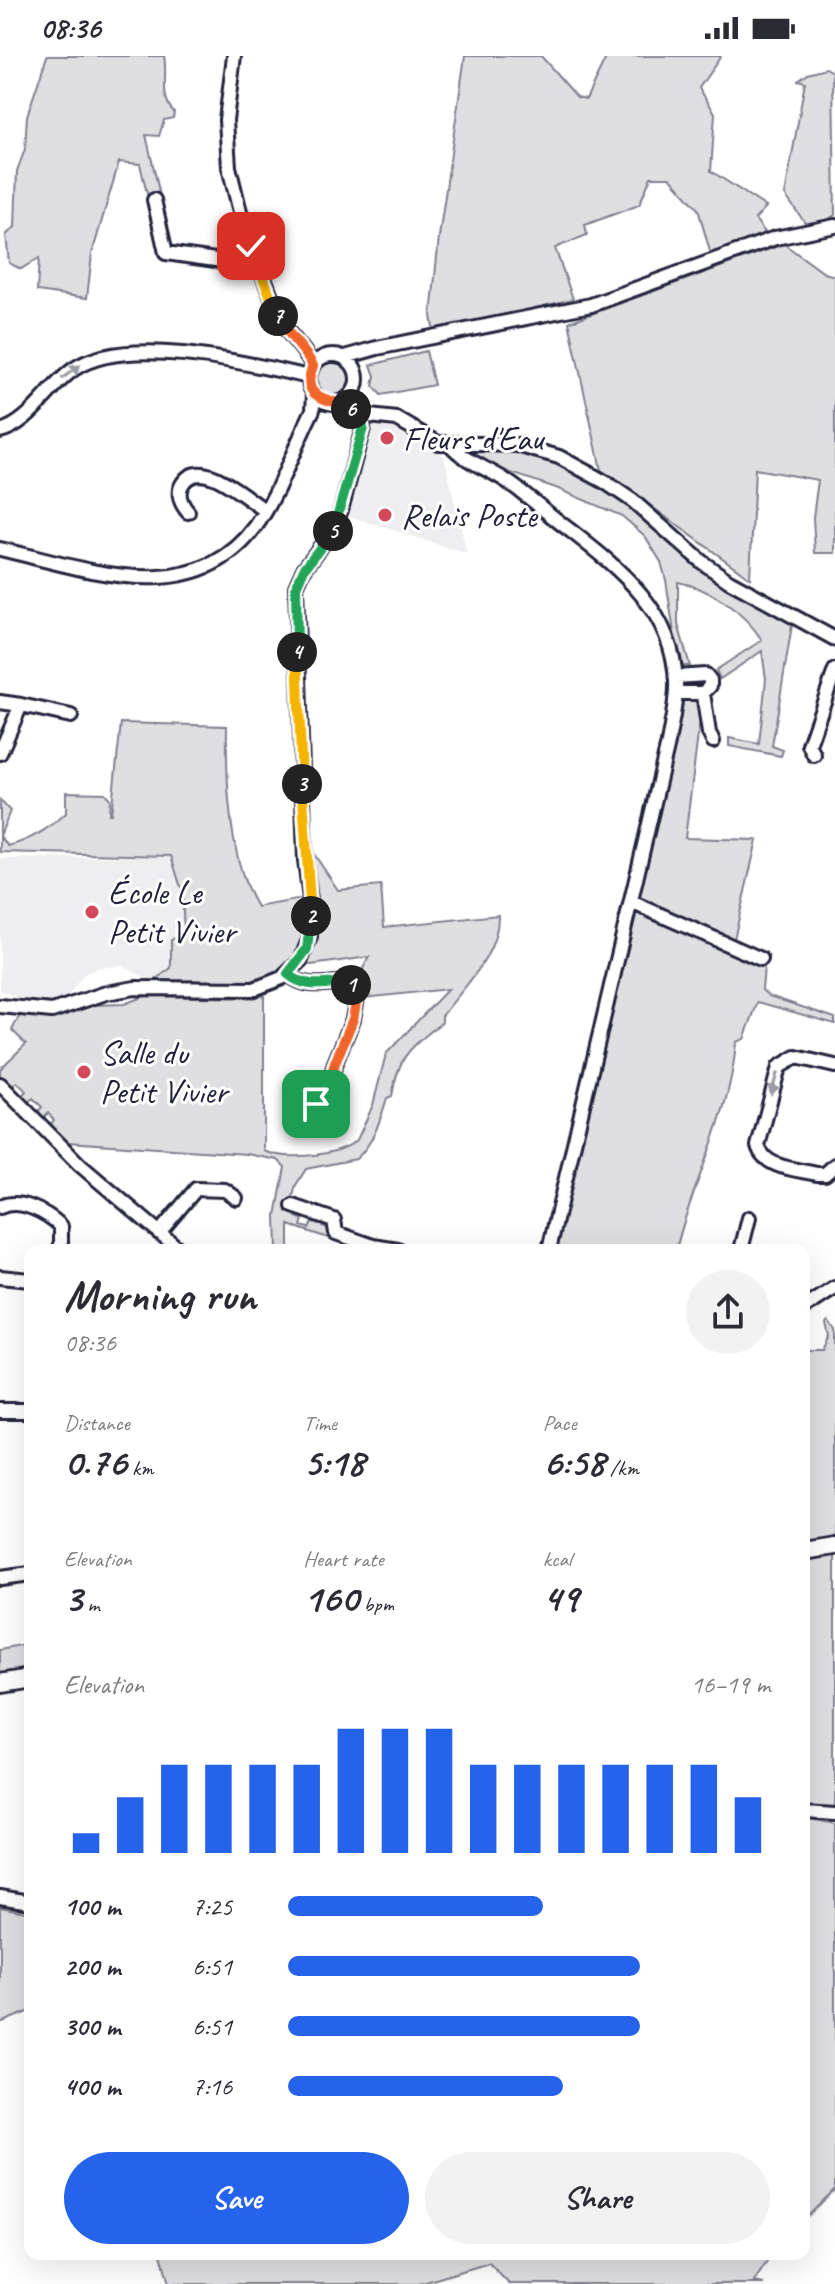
<!DOCTYPE html>
<meta charset="utf-8">
<style>
body{margin:0;font-family:Caveat,sans-serif;background:#f2f2f3;color:#2b2b33;height:100vh;display:flex;flex-direction:column;font-size:30px;white-space:nowrap}
*{box-sizing:border-box;margin:0}
p{font-size:26px;color:#7c7c81}
.icon{flex:none;width:44px;height:44px;fill:none;stroke:currentColor;stroke-width:2;stroke-linecap:round;stroke-linejoin:round}
.map{position:relative;flex:1;overflow:hidden}
.side{position:absolute;left:24px;top:1188px;width:786px;height:1016px;display:flex;flex-direction:column;background:#fff;border-radius:16px;box-shadow:0 8px 32px #0002}
.side>*{flex:none}
.pin{position:absolute;display:grid;place-items:center;width:68px;height:68px;color:#fff;margin:-34px;border-radius:16px;box-shadow:0 4px 12px #0006}
.km{position:absolute;width:40px;height:40px;margin:-20px;border-radius:50%;background:#222;color:#fff;font-size:22px;line-height:40px;text-align:center}
.round{display:grid;place-items:center;flex:none;width:84px;height:84px;border-radius:42px;background:#f2f2f3}
.headline{display:flex;align-items:center;justify-content:space-between;height:136px;padding:0 40px}
h1{font-size:44px;font-weight:700;line-height:60px}
.metrics{display:grid;grid-template-columns:repeat(3,1fr);gap:12px;height:136px;padding:8px 40px}
.metrics div{display:grid;align-content:center}
.metrics b{font-size:40px;font-weight:700}
.metrics small{font-size:22px;font-weight:400}
.metrics p{font-size:22px}
.chart{height:224px;padding:16px 40px}
.chart p{display:flex;justify-content:space-between}
.chart svg{width:100%;height:144px;margin-top:8px;stroke:#2563eb;stroke-width:6}
.cta{display:flex;gap:16px;margin-top:auto;padding:16px 40px}
.cta a{flex:1;height:92px;border-radius:48px;background:#2563eb;color:#fff;font-size:32px;font-weight:700;line-height:92px;text-align:center}
.cta a+a{background:#f2f2f3;color:#2b2b33}
ul{padding:0 40px;list-style:none;font-size:26px}
li{display:grid;grid-template-columns:128px 96px 1fr;align-items:center;height:60px}
li i{height:20px;border-radius:10px;background:#2563eb}
.status{display:flex;justify-content:space-between;align-items:center;height:56px;padding:0 40px;background:#fff;direction:ltr}
.status svg{height:22px;fill:currentColor}
.map>svg:first-child{display:block}
.built{fill:#eeeef1}
.green{fill:#dfdfe2;stroke:#80808e;stroke-width:2}
.lines{fill:none;stroke-linecap:round;stroke-linejoin:round}
.minor-casing{stroke:#22223b;stroke-width:18}
.major-casing{stroke:#22223b;stroke-width:22}
.minor{stroke:#fff;stroke-width:12}
.major{stroke:#fff;stroke-width:16}
.oneway{fill:#9c9ca7}
.split-1-casing{stroke:#fff;stroke-width:16}
.split-2-casing{stroke:#fff;stroke-width:16}
.split-3-casing{stroke:#fff;stroke-width:16}
.split-4-casing{stroke:#fff;stroke-width:16}
.split-5-casing{stroke:#fff;stroke-width:16}
.split-6-casing{stroke:#fff;stroke-width:16}
.split-7-casing{stroke:#fff;stroke-width:16}
.split-8-casing{stroke:#fff;stroke-width:16}
.split-1{stroke:#f0652b;stroke-width:10}
.split-2{stroke:#22a559;stroke-width:10}
.split-3{stroke:#f5b400;stroke-width:10}
.split-4{stroke:#f5b400;stroke-width:10}
.split-5{stroke:#22a559;stroke-width:10}
.split-6{stroke:#22a559;stroke-width:10}
.split-7{stroke:#f0652b;stroke-width:10}
.split-8{stroke:#f5b400;stroke-width:10}
.poi-dot{fill:#d1495b;stroke:#fff;stroke-width:3}
.labels{text-anchor:middle;dominant-baseline:central;stroke-width:6;stroke-linejoin:round;paint-order:stroke}
.poi-label{font-size:34px;fill:#22223b;stroke:#fff;text-anchor:start}
</style>
<div class="status"><b>08:36</b><svg viewBox="0 0 49 12"><path d="M0 12V9h3v3zM5 12V6h3v6zM10 12V3h3v9zM15 12V0h3v12zM26 1h20v11H26zM47 4h2v5h-2z"/></svg></div>
<div class="map">
<svg width="835" height="2228" viewBox="0 0 835 2228">
<rect width="100%" height="100%" fill="#fff"/>
<filter id="ink" filterUnits="userSpaceOnUse"><feTurbulence type="fractalNoise" baseFrequency=".0125" numOctaves="2"/><feDisplacementMap in="SourceGraphic" scale="16" xChannelSelector="R" yChannelSelector="G"/><feConvolveMatrix kernelMatrix="1 2 1 2 8 2 1 2 1" color-interpolation-filters="sRGB"/></filter>
<g filter="url(#ink)">
<path class="built" d="M370,364L388,367L444,400L467,498L346,459Z
M171,800L182,835L184,878L171,884V908L167,917L149,924L123,910L99,911L84,918L66,942L49,947L15,941L0,934V803Z"/>
<path class="green" d="M47,0H164C168,18 159,42 174,56L173,62L164,64L159,80L146,79L172,191L203,196L170,195L155,141L148,142L140,108L119,106L92,198L87,242L37,235L39,202L21,213L9,207L6,179L15,171L17,115L25,93L27,60Z
M465,0H541L577,41L586,43L607,0H721L699,32L715,57L711,115L766,151L755,163L767,179L711,199L698,153L670,121H651L639,149L585,169L587,179L555,192L573,243L434,276L431,260L439,181Z
M826,12L833,16L835,159L827,164L806,168L785,139L805,26L798,24L808,17Z
M784,188L824,217L835,220V497H815L813,461L818,424L755,413L750,522L601,414L569,266Z
M426,295L434,329L381,339L373,330L375,320L371,309Z
M314 322a19 19 0 1 1 38 0a19 19 0 1 1-38 0Z
M498,390L552,403L609,432L790,563L792,569L772,690L783,694L781,700L729,690V682L759,688L766,623L762,595L720,623L716,614L762,584C744,556 710,532 678,526V568L690,610H679L666,524L661,506L645,480L622,460L556,432L491,410L467,395L468,392Z
M696,640L701,644L700,663L685,782L757,784L731,896L748,906L764,910L762,934L769,940L835,962V968L758,946L744,983L736,986C731,1059 693,1123 676,1194H555L681,641Z
M121,667L227,670C226,723 229,805 257,851L314,841V798L338,834L381,830L384,871L498,859C499,899 464,930 442,960V966C410,993 399,997 392,1040L387,1042C380,1064 374,1087 356,1103L306,1113L296,1129L290,1152L298,1154L296,1161L301,1163L305,1157L301,1170L309,1172L315,1160L313,1166L318,1168L321,1162L324,1163L322,1170L328,1172L331,1165L332,1179L380,1194H364L289,1169V1194H277L276,1160L285,1111L278,1104L247,1098L67,1086L50,1069L54,1064L48,1057L43,1062L37,1057L42,1051L33,1042L27,1047L21,1041L26,1035L17,1026L12,1031L0,1019V1013L26,988L12,974L20,959L55,961L95,949L124,948L145,940L253,942L264,939V1095C287,1105 338,1100 357,1084L373,1049L386,998L448,933L364,942L355,928L369,901L311,909L292,908L265,926L212,929V925L155,924L171,912V884L184,877L182,835L171,800L0,796V744L10,755L0,780L8,790C31,784 49,773 66,757V736L105,737L110,743L109,758H111Z
M828,1265L835,1274V1483L804,1488V1294H822L829,1280L826,1267Z
M835,1495V1749L804,1750V1500Z
M30,1588V1616L0,1621V1594Z
M804,1761L835,1767V2133L804,2164Z
M0,1851L30,1857V1955L0,1967Z
M161,2198H772L754,2226L764,2228H509L489,2207L419,2228H169Z"/>
<g class="lines">
<defs>
<path id="minor" d="M234,0L226,64L229,111L242,164L281,266C291,282 305,293 313,310
M154,144L166,197L258,210
M309 323a24 24 0 1 1 48 0a24 24 0 1 1-48 0Z
M345,301L377,292L591,249L775,182L835,170
M340,346L360,359L397,363L438,387L517,389L559,401L605,426L633,445L702,506L729,525L835,583
M0,375C30,368 49,330 74,313C126,277 251,308 309,321
M451,389C465,406 490,413 508,426C530,441 549,459 571,475C622,515 673,555 676,626C677,646 671,668 668,687L549,1194
M188,456C181,448 176,437 183,427C202,399 247,444 265,454
M0,493C84,512 194,556 256,470C280,436 294,391 313,354L314,338
M676,621L706,619L710,624V630L703,637H676
M703,637L709,677L713,685
M0,646L21,649L0,697
M21,649L71,660
M814,699L809,689L835,614
M631,846L761,903
M288,918C305,933 324,928 346,926L358,936L353,963L335,1007L326,1040L316,1048
M0,950L52,955L106,937L135,932L254,933L282,922L301,904L310,881L311,852L305,804L296,531L304,513L334,473L341,454L363,372L353,338
M835,1010L796,1001L779,1011L758,1090C765,1113 797,1113 817,1118H825L835,1109
M0,1028L80,1109L180,1194
M293,1150L334,1164L336,1177L373,1190L398,1194
M0,1151C20,1142 46,1156 61,1170V1194
M159,1177L196,1133L225,1134L236,1142
M741,1194L749,1162
M0,1221L30,1224
M804,1252L835,1232
M0,1355H30
M0,1522L30,1518
M804,1754L835,1756
M0,1841L30,1846"/>
<path id="major" d="M804,1495L835,1490
M0,1627L30,1622"/>
</defs>
<use href="#minor" class="minor-casing"/>
<use href="#major" class="major-casing"/>
<use href="#minor" class="minor"/>
<use href="#major" class="major"/>
</g>
<defs><path id="oneway-solid" d="M-6-.8H1V-3.2L6.5 0L1 3.2V.8H-6Z" transform="scale(2)"/></defs>
<g class="oneway">
<use href="#oneway-solid" transform="translate(71 316) rotate(-36)"/>
<use href="#oneway-solid" transform="translate(774 1028) rotate(106)"/>
</g>
</g>
<g class="lines" filter="url(#ink)">
<defs>
<path id="split-1" d="M316,1048L326,1040L335,1007L353,963L358,936L351,929"/>
<path id="split-2" d="M311,860L307,893L288,918C305,933 324,928 346,926L351,929"/>
<path id="split-3" d="M302,728L311,860"/>
<path id="split-4" d="M297,596L302,728"/>
<path id="split-5" d="M297,596L296,531L304,513L333,475"/>
<path id="split-6" d="M333,475L363,372L360,359L351,353"/>
<path id="split-7" d="M278,260C287,280 304,291 313,310C298,346 332,341 351,353"/>
<path id="split-8" d="M251,190L278,260"/>
</defs>
<use href="#split-1" class="split-1-casing"/>
<use href="#split-2" class="split-2-casing"/>
<use href="#split-3" class="split-3-casing"/>
<use href="#split-4" class="split-4-casing"/>
<use href="#split-5" class="split-5-casing"/>
<use href="#split-6" class="split-6-casing"/>
<use href="#split-7" class="split-7-casing"/>
<use href="#split-8" class="split-8-casing"/>
<use href="#split-1" class="split-1"/>
<use href="#split-2" class="split-2"/>
<use href="#split-3" class="split-3"/>
<use href="#split-4" class="split-4"/>
<use href="#split-5" class="split-5"/>
<use href="#split-6" class="split-6"/>
<use href="#split-7" class="split-7"/>
<use href="#split-8" class="split-8"/>
</g>
<g class="poi-dot">
<circle cx="387" cy="382" r="8"/>
<circle cx="385" cy="459" r="8"/>
<circle cx="92" cy="856" r="8"/>
<circle cx="84" cy="1016" r="8"/>
</g>
<g class="labels">
<g class="poi-label">
<text x="403" y="382">Fleurs d'Eau</text>
<text x="401" y="459">Relais Poste</text>
<text x="108" y="836">École Le<tspan x="108" dy="39">Petit Vivier</tspan></text>
<text x="100" y="996">Salle du<tspan x="100" dy="39">Petit Vivier</tspan></text>
</g>
</g>
</svg>
<div class="pin" style="left:316px;top:1048px;background:#1e9e55"><svg class="icon" aria-label="arrive" viewBox="0 0 24 24"><path d="M6 21V4h12l-3 4 3 4H6"/></svg></div>
<div class="pin" style="left:251px;top:190px;background:#d93025"><svg class="icon" aria-label="check" viewBox="0 0 24 24"><path d="M5 12l5 5 9-10"/></svg></div>
<b class="km" style="left:351px;top:929px">1</b>
<b class="km" style="left:311px;top:860px">2</b>
<b class="km" style="left:302px;top:728px">3</b>
<b class="km" style="left:297px;top:596px">4</b>
<b class="km" style="left:333px;top:475px">5</b>
<b class="km" style="left:351px;top:353px">6</b>
<b class="km" style="left:278px;top:260px">7</b>
<section class="side">
<div class="headline"><div><h1>Morning run</h1><p>08:36</p></div><a class="round"><svg class="icon" aria-label="share" viewBox="0 0 24 24"><path d="M12 15V3M7 8l5-5 5 5M5 13v7h14v-7"/></svg></a></div>
<div class="metrics">
<div><p>Distance</p><b>0.76<small> km</small></b></div>
<div><p>Time</p><b>5:18</b></div>
<div><p>Pace</p><b>6:58<small> /km</small></b></div>
</div>
<div class="metrics">
<div><p>Elevation</p><b>3<small> m</small></b></div>
<div><p>Heart rate</p><b>160<small> bpm</small></b></div>
<div><p>kcal</p><b>49</b></div>
</div>
<div class="chart"><p><span>Elevation</span>16–19 m</p>
<svg viewBox="0 0 160 44" preserveAspectRatio="none"><path d="M5 44V38M15 44V27M25 44V17M35 44V17M45 44V17M55 44V17M65 44V6M75 44V6M85 44V6M95 44V17M105 44V17M115 44V17M125 44V17M135 44V17M145 44V17M155 44V27"/></svg>
</div>
<ul>
<li><b>100 m</b>7:25<i style="width:53%"></i></li>
<li><b>200 m</b>6:51<i style="width:73%"></i></li>
<li><b>300 m</b>6:51<i style="width:73%"></i></li>
<li><b>400 m</b>7:16<i style="width:57%"></i></li>
</ul>
<div class="cta"><a>Save</a><a>Share</a></div>
</section>
</div>
